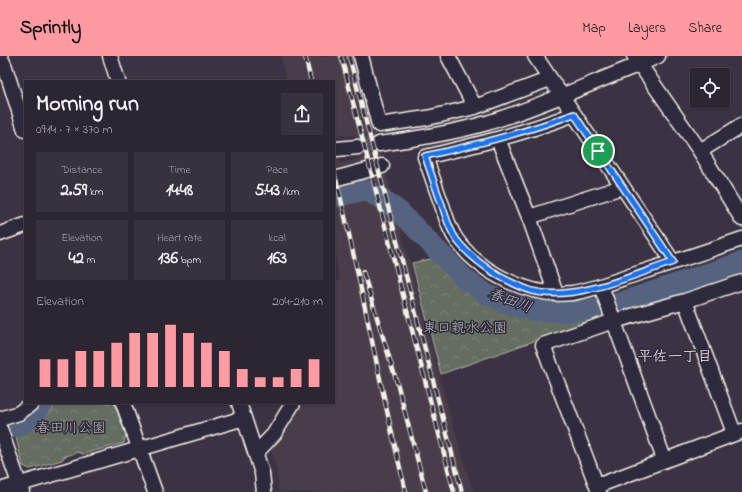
<!DOCTYPE html>
<meta charset="utf-8">
<style>
body{margin:0;font-family:"Indie Flower","Klee One",sans-serif;background:#38323e;color:#f1f3f6;height:100vh;display:flex;flex-direction:column;font-size:15px;white-space:nowrap}
*{box-sizing:border-box;margin:0}
p{font-size:13px;color:#a6a5ac}
.icon{flex:none;width:22px;height:22px;fill:none;stroke:currentColor;stroke-width:2;stroke-linecap:round;stroke-linejoin:round}
.map{position:relative;flex:1;overflow:hidden}
.side{position:absolute;left:24px;top:24px;width:311px;height:324px;display:flex;flex-direction:column;background:#2c2632;border-radius:0px;box-shadow:0 1px 3px #0004,0 0 0 1px #48434d}
.side>*{flex:none}
.fabs{position:absolute;left:690px;top:12px;display:grid;gap:8px}
.fabs a{display:grid;place-items:center;width:40px;height:40px;border-radius:0px;background:#2c2632;box-shadow:0 1px 3px #0004,0 0 0 1px #48434d;font-size:20px}
.pin{position:absolute;display:grid;place-items:center;width:34px;height:34px;color:#fff;margin:-17px;border:2px solid #fff;border-radius:50%;box-shadow:0 1px 4px #0007}
.round{display:grid;place-items:center;flex:none;width:42px;height:42px;border-radius:0px;background:#38323e}
.head{display:flex;align-items:center;justify-content:space-between;height:68px;padding:0 12px}
h1{font-size:22px;font-weight:700;line-height:30px}
.metrics{display:grid;grid-template-columns:repeat(3,1fr);gap:6px;height:68px;padding:4px 12px}
.metrics div{display:grid;align-content:center;border-radius:0px;background:#38323e;text-align:center}
.metrics b{font-size:17px;font-weight:700}
.metrics small{font-size:11px;font-weight:400}
.metrics p{font-size:11px}
.chart{height:112px;padding:8px 12px}
.chart p{display:flex;justify-content:space-between}
.chart svg{width:100%;height:72px;margin-top:4px;stroke:#ff9aa2;stroke-width:6}
header{display:flex;align-items:center;gap:24px;box-sizing:border-box;height:56px;padding:0 20px;background:#ff9aa2;color:#111}
header strong{font-size:19px}
nav{display:flex;gap:22px;margin-inline-start:auto;font-size:14px}
.map>svg:first-child{display:block}
.built{fill:#4a3e4a}
.park{fill:url(#park-crowns);stroke:#acafa4}
.lines{fill:none;stroke-linecap:round;stroke-linejoin:round}
.river{stroke:#576380;stroke-width:21}
.minor-tunnel{stroke:#57505c;stroke-width:14;stroke-dasharray:14 7;stroke-linecap:butt}
.minor-casing{stroke:#f4f1e8;stroke-width:17}
.minor{stroke:#2f2a3d;stroke-width:14}
.rail-casing{stroke:#f4f1e8;stroke-width:4.5}
.rail{stroke:#2f2a3d;stroke-width:3;stroke-dasharray:9;stroke-linecap:butt}
.route-casing{stroke:#fff;stroke-width:8}
.route{stroke:#1a73e8;stroke-width:5}
.labels{text-anchor:middle;dominant-baseline:central;stroke-width:3;stroke-linejoin:round;paint-order:stroke}
.park-label{font-size:14px;fill:#b4b6ab;stroke:#2f2a3d}
.water-label{font-size:15px;font-style:italic;fill:#b5b8be;stroke:#2f2a3d}
.neighbourhood-label{font-size:15px;fill:#f4f1e8;stroke:#2f2a3d}
</style>
<header>
<strong>Sprintly</strong>
<nav><a>Map</a><a>Layers</a><a>Share</a></nav>
</header>
<div class="map">
<svg width="742" height="436" viewBox="0 0 742 436">
<defs>
<pattern id="park-crowns" width="20" height="18" patternUnits="userSpaceOnUse"><rect width="20" height="18" fill="#656d60"/><path d="M2 6a3 3 0 1 1 6 0M12 15a3 3 0 1 1 6 0" fill="none" stroke="#7c8277"/></pattern>
</defs>
<rect width="100%" height="100%" fill="#3b3343"/>
<filter id="ink" filterUnits="userSpaceOnUse"><feTurbulence type="fractalNoise" baseFrequency=".025" numOctaves="2"/><feDisplacementMap in="SourceGraphic" scale="8" xChannelSelector="R" yChannelSelector="G"/><feConvolveMatrix kernelMatrix="1 2 1 2 8 2 1 2 1" color-interpolation-filters="sRGB"/></filter>
<g filter="url(#ink)">
<path class="built" d="M281,0H356L438,317L473,436H279L277,414L271,392L301,347H334V226L340,224L334,194V82L340,107L361,103L355,79H334V25H286Z"/>
<path class="park" d="M435,202C447,212 457,223 469,233C494,252 529,264 561,263C575,263 589,259 603,256L604,259L602,264L534,285L441,318L412,207Z
M55,347H114L126,378L124,387L83,398L78,396L64,401L62,404L30,413L23,410L15,378C33,372 47,366 55,347Z"/>
<g class="lines">
<path class="river" d="M334,141L365,134L382,143L400,156L465,223L488,239L511,249L534,255L564,256L607,251L742,206
M0,375C18,370 34,365 43,347"/>
<path class="minor-tunnel" d="M358,91L379,88"/>
<defs>
<path id="minor" d="M0,0L5,11L25,74
M110,0L118,25
M361,0L379,69L427,62L475,51L550,23
M448,0L475,51
M535,0L673,206
M634,0L700,95L742,163
M574,58C525,77 476,89 425,101C431,117 436,133 442,149C446,161 449,173 456,183C480,217 530,242 572,237C593,234 615,225 636,218C671,207 707,195 742,183
M498,83L529,161L556,238
M379,88C415,83 452,77 487,67C539,51 589,28 640,8L658,0
M337,93L358,91
M700,95L742,69
M334,123L382,110
M529,161L622,131
M0,178L25,169
M601,230L664,403
M685,245L734,377
M123,347L155,436
M239,347L262,417L264,436
M0,363L19,357L32,347
M0,373L22,436
M256,397L274,378L293,347
M597,430L742,375
M0,434L244,362
M599,436L543,289L614,265L685,245L742,226"/>
</defs>
<use href="#minor" class="minor-casing"/>
<use href="#minor" class="minor"/>
<defs>
<path id="rail" d="M305,0L311,25
M341,0L454,436
M349,0L462,436
M334,115C361,221 379,330 406,436
M363,216L398,330L426,436"/>
</defs>
<use href="#rail" class="rail-casing"/>
<use href="#rail" class="rail"/>
</g>
</g>
<g class="lines" filter="url(#ink)">
<defs>
<path id="route" d="M574,58L673,206C633,219 574,246 532,235C520,231 510,226 499,220C483,210 467,198 456,183C449,173 446,161 442,149C436,133 431,117 425,100C476,89 525,77 574,58Z"/>
</defs>
<use href="#route" class="route-casing"/>
<use href="#route" class="route"/>
</g>
<g class="labels">
<g class="park-label">
<text x="465" y="272">東口親水公園</text>
<text x="71" y="372">春田川公園</text>
</g>
<g class="water-label">
<text transform="translate(510 245) rotate(20)">春田川</text>
</g>
<g class="neighbourhood-label">
<text x="675" y="301">平佐一丁目</text>
</g>
</g>
</svg>
<div class="fabs">
<a><svg class="icon" aria-label="locate" viewBox="0 0 24 24"><circle cx="12" cy="12" r="6"/><path d="M12 2v4M12 18v4M2 12h4M18 12h4"/></svg></a>
</div>
<div class="pin" style="left:598px;top:95px;background:#1e9e55"><svg class="icon" aria-label="arrive" viewBox="0 0 24 24"><path d="M6 21V4h12l-3 4 3 4H6"/></svg></div>
<section class="side">
<div class="head"><div><h1>Morning run</h1><p>09:14 · 7 × 370 m</p></div><a class="round"><svg class="icon" aria-label="share" viewBox="0 0 24 24"><path d="M12 15V3M7 8l5-5 5 5M5 13v7h14v-7"/></svg></a></div>
<div class="metrics">
<div><p>Distance</p><b>2.59<small> km</small></b></div>
<div><p>Time</p><b>14:48</b></div>
<div><p>Pace</p><b>5:43<small> /km</small></b></div>
</div>
<div class="metrics">
<div><p>Elevation</p><b>42<small> m</small></b></div>
<div><p>Heart rate</p><b>136<small> bpm</small></b></div>
<div><p>kcal</p><b>163</b></div>
</div>
<div class="chart"><p><span>Elevation</span>204–210 m</p>
<svg viewBox="0 0 160 44" preserveAspectRatio="none"><path d="M5 44V27M15 44V27M25 44V22M35 44V22M45 44V17M55 44V11M65 44V11M75 44V6M85 44V11M95 44V17M105 44V22M115 44V33M125 44V38M135 44V38M145 44V33M155 44V27"/></svg>
</div>
</section>
</div>
